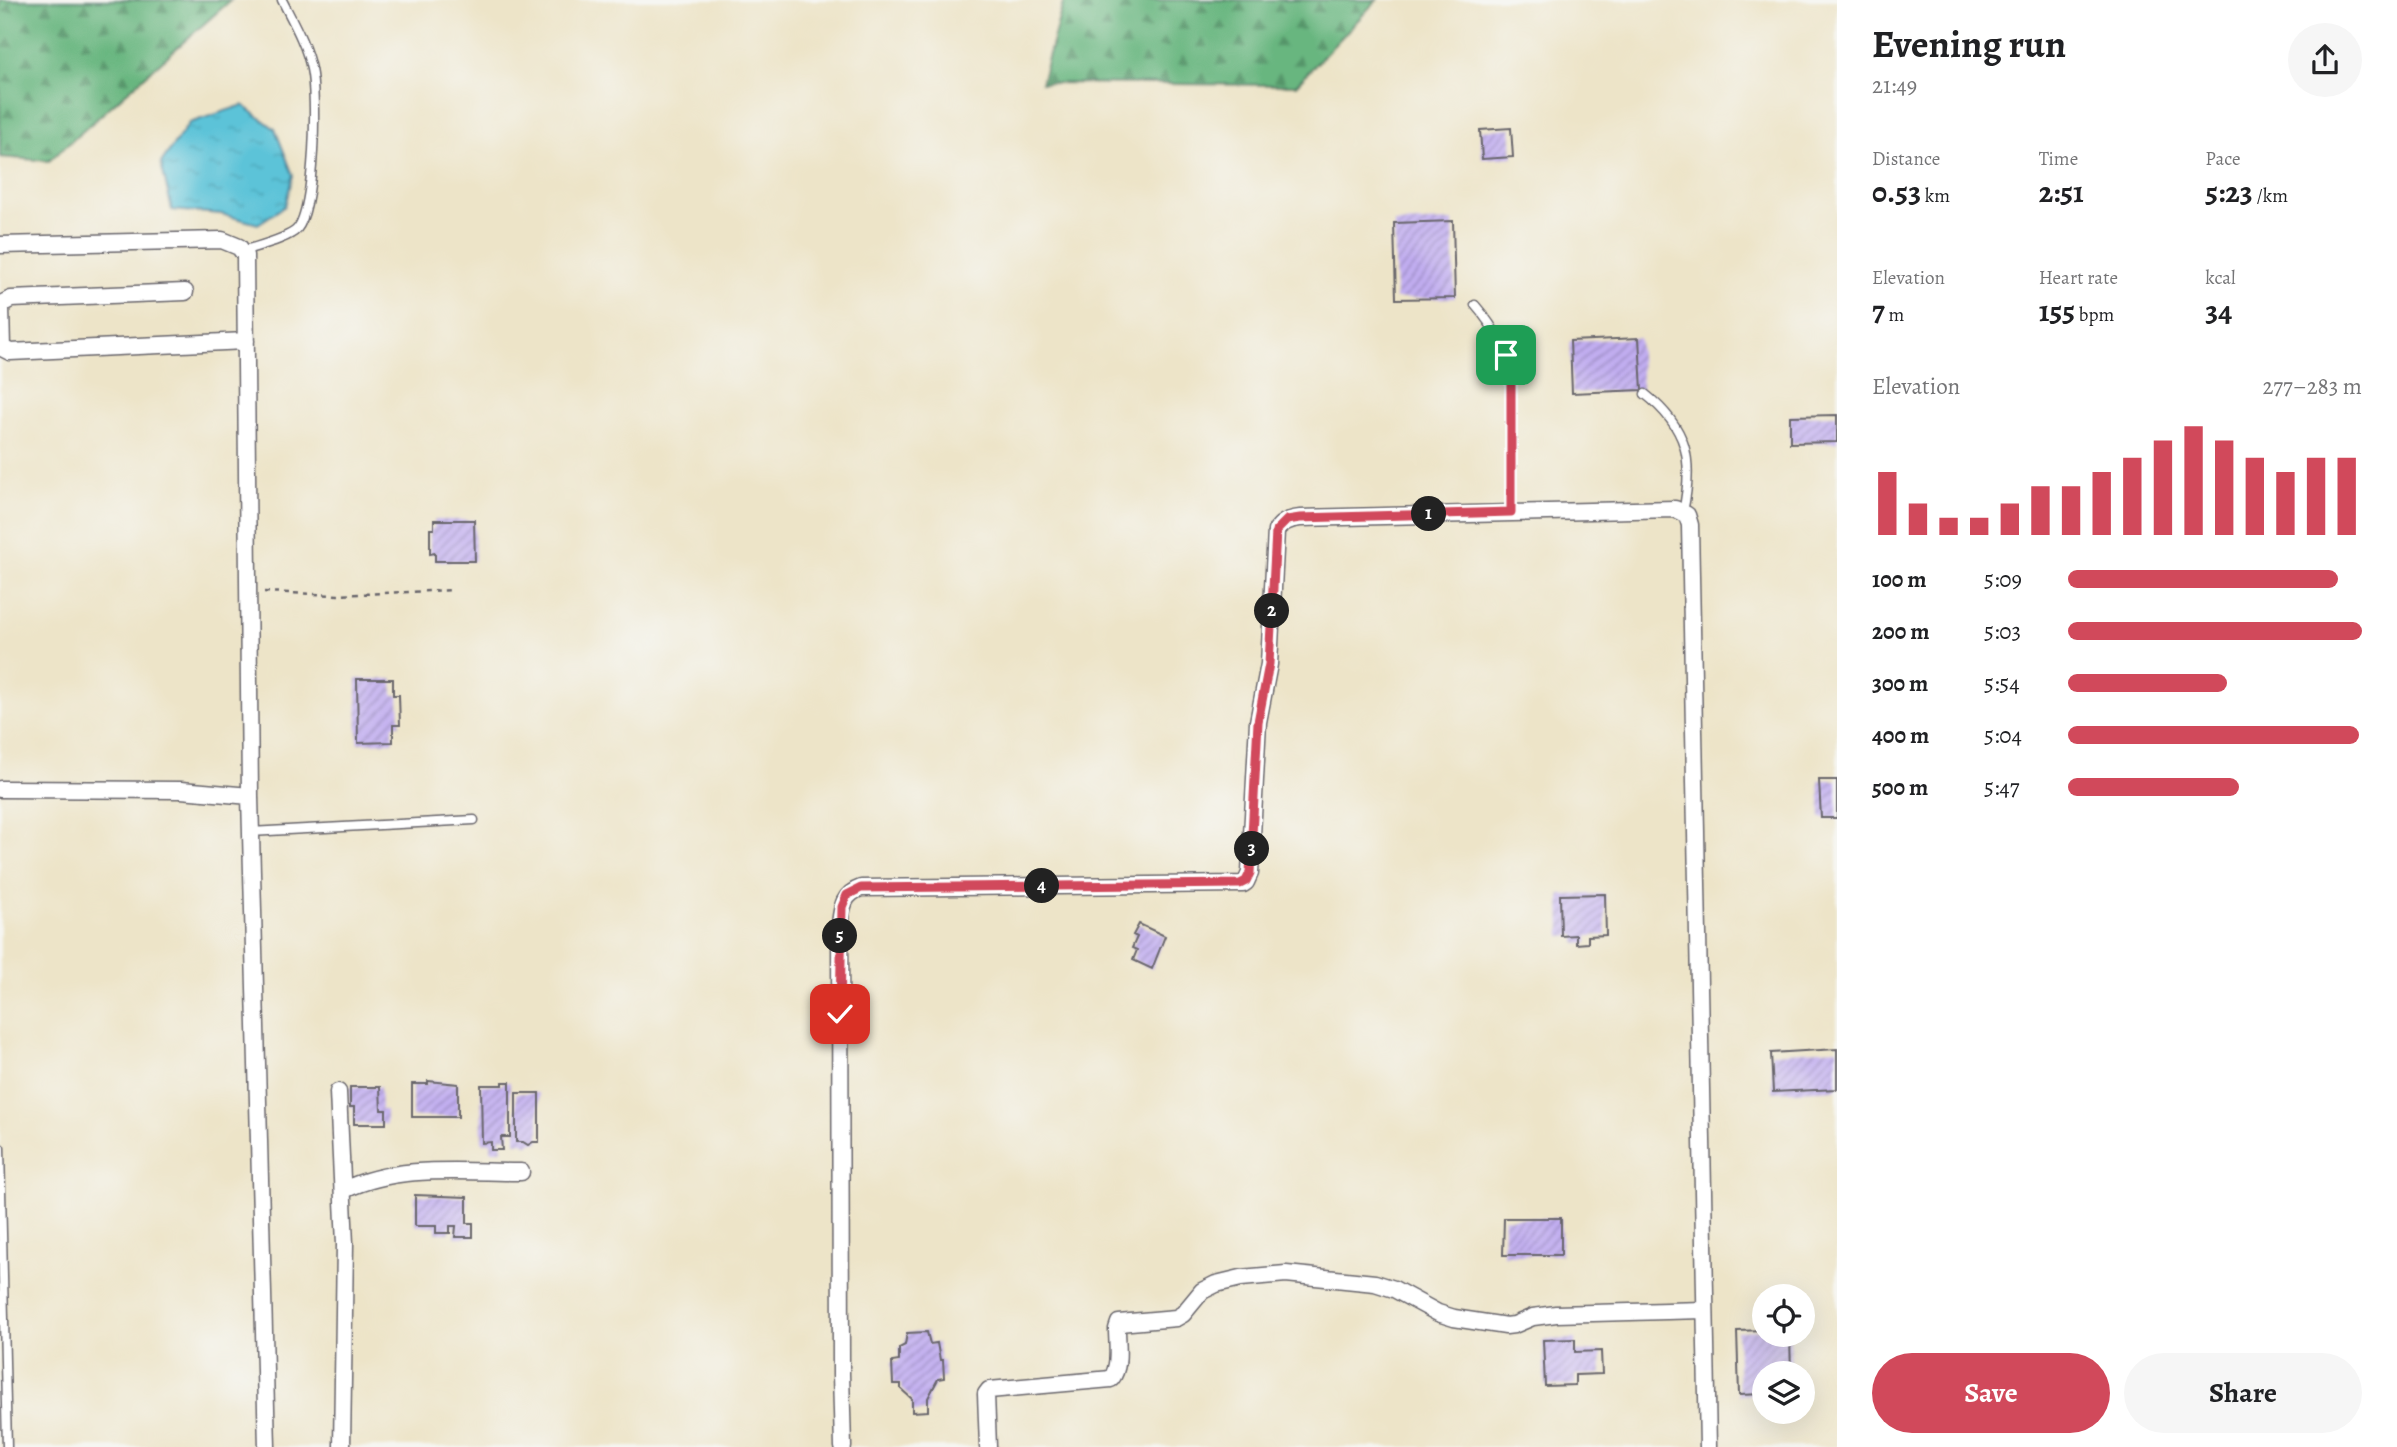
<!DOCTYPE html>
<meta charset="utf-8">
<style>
body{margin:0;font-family:Alegreya,serif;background:#f6f6f6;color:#202124;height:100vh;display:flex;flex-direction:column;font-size:26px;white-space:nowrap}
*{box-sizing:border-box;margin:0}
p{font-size:23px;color:#757577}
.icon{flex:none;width:38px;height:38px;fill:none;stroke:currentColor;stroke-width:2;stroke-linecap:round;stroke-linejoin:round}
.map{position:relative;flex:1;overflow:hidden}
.sheet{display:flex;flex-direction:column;background:#fff;width:560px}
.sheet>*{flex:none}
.buttons{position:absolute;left:1752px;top:1284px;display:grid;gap:14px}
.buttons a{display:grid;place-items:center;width:63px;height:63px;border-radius:50%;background:#fff;box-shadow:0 7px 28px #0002;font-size:35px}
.pin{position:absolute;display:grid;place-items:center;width:60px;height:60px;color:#fff;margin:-30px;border-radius:14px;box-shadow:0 4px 10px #0006}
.km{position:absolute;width:35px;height:35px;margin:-18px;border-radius:50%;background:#222;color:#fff;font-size:19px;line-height:35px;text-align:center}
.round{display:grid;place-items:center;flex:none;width:74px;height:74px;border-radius:37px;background:#f6f6f6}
.overview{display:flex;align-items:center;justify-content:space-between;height:119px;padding:0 35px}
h1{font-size:38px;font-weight:600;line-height:52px}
.metrics{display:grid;grid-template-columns:repeat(3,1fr);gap:10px;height:119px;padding:7px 35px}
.metrics div{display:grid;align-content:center}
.metrics b{font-size:30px;font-weight:600}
.metrics small{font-size:19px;font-weight:400}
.metrics p{font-size:19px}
.chart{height:196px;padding:14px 35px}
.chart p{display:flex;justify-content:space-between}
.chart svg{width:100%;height:126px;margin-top:7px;stroke:#d1495b;stroke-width:6}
.button{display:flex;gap:14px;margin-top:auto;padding:14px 35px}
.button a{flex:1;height:80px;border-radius:42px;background:#d1495b;color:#fff;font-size:28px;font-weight:600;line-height:80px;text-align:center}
.button a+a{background:#f6f6f6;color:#202124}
ul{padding:0 35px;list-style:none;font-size:23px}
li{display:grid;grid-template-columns:112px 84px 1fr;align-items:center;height:52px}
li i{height:18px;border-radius:9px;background:#d1495b}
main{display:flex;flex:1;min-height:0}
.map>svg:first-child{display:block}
.forest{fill:url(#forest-firs);stroke:#456c5d;stroke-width:2}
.water{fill:url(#water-ripples);stroke:#3e728a;stroke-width:2}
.building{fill:url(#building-hatch)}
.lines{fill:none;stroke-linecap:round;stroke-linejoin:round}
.service-casing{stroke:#69666c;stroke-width:11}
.minor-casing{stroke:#69666c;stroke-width:19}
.path{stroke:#69666c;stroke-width:2.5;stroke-dasharray:5 5;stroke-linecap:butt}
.service{stroke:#fff;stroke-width:8}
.minor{stroke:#fff;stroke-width:16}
.route-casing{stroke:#fff;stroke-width:14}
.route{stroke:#d1495b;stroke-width:9}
</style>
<main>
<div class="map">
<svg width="1837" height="1447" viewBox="0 0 1837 1447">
<defs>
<pattern id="forest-firs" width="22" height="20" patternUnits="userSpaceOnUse" patternTransform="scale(1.75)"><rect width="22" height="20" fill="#68b67f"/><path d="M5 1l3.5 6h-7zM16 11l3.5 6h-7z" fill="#559469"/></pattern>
<pattern id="water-ripples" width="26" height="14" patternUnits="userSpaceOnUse" patternTransform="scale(1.75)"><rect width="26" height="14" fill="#5bc3d8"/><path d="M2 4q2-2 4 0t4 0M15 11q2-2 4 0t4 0" fill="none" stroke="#4fa7ba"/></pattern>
<pattern id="building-hatch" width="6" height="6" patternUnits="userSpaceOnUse" patternTransform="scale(1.75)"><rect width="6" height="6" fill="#c1adf0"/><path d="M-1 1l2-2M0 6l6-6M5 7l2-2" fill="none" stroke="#9c8cc4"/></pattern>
</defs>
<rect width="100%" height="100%" fill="#f6f6f2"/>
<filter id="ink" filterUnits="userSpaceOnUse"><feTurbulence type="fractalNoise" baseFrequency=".0143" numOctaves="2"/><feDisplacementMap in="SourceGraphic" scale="14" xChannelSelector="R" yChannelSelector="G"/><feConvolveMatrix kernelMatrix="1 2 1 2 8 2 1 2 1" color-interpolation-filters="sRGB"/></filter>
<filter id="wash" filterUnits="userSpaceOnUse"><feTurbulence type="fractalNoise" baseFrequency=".00686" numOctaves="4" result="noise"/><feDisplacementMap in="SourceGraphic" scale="28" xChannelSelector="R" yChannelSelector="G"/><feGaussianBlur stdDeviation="1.57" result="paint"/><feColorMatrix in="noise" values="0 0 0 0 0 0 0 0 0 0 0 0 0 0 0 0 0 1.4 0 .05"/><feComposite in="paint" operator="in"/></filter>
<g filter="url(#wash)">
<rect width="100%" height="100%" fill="#ede4c8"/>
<path class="forest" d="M0,0H231L49,161L0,157Z
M1064,0H1377L1296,85L1041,83Z"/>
<path class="water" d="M243,105L275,129L293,175L285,206L258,224L221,214L172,210L161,163L189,123Z"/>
<g id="blocks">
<path class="building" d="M1511,128L1513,157L1482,159L1480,130Z
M1453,221L1455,298L1396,299L1394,223Z
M1639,338L1642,390L1572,393L1570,341Z
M1837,415V442L1790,443V416Z
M434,520H474L475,561H435V553L430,554V529H434Z
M357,679H393V695H399L400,725H393V742L358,743Z
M1819,780H1837V818H1821Z
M1605,894L1606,935L1588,936V943L1576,944V935L1561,936L1560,895Z
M1139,924L1165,936L1152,969L1133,960L1137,950L1132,948L1137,937L1133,935Z
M1837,1049V1089L1773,1092L1771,1053Z
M428,1081L458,1084V1117H412V1084H428Z
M503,1082H510V1137H501L502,1150H491V1142L482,1143L481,1085H503Z
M350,1087H380L381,1110H386V1124H354V1107H350Z
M516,1093H539V1142H533L528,1145L523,1142H516Z
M415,1195L467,1197V1223H473V1237H455L456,1226H450V1233H436V1226H415Z
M1504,1218H1561V1255H1503Z
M1764,1330V1335H1790L1791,1374H1764V1394L1739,1395L1737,1331Z
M927,1332L930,1344L937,1343L940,1360H943L944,1378L938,1379L928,1398V1411L912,1412V1399L901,1389V1384H893L892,1362L899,1361V1348L905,1345L907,1333Z
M1575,1339V1352L1601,1351L1602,1374L1575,1375V1385L1545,1386L1543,1340Z"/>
</g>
</g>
<g filter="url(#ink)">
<use href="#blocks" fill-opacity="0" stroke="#69666c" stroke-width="2"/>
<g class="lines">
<defs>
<path id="service" d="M243,251C257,246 288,239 297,229C315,209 317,96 311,69C306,44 293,22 282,0
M1475,305C1496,329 1508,352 1511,383V512
M1645,394C1688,428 1694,460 1683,512
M250,832L474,820
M0,1148L7,1447"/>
<path id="minor" d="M0,245L222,240L239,247L245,255L250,796L267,1447
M185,292L11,299L3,303L1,307L2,348L10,352L246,341
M0,789L181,790L250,796
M338,1092L345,1244L342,1447
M344,1190C398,1164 463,1172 521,1172
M843,1447L841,1374L840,924C842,907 843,894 861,888L1243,884L1246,882L1250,873L1258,722L1269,664L1276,531C1281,522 1290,519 1300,518L1675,509L1687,515L1690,525L1708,1447
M988,1447L986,1394L989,1390L1111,1379C1121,1367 1117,1344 1117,1329L1119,1323L1176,1318L1183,1314L1202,1291L1216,1284L1241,1278L1286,1274L1375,1283L1394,1289L1438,1313L1454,1318L1506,1326L1514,1325L1533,1317L1556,1314L1704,1310"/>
</defs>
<use href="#service" class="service-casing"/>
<use href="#minor" class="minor-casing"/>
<path class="path" d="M264,592L338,595L453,590"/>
<use href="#service" class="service"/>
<use href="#minor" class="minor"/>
</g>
</g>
<g class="lines" filter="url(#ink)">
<defs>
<path id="route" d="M840,1014L842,907L847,895L861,888L1240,884L1246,881L1250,873L1258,722L1269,664L1276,531L1287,520L1300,518L1511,512V383L1506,355"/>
</defs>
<use href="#route" class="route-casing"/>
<use href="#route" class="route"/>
</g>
</svg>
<div class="buttons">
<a><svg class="icon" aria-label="locate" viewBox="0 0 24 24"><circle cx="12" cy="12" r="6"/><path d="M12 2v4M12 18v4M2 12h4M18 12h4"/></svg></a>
<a><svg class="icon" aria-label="layers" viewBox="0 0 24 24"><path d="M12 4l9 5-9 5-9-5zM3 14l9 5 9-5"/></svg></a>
</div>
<div class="pin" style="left:1506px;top:355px;background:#1e9e55"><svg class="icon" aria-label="arrive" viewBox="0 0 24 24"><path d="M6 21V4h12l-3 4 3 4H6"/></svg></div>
<div class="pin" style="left:840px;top:1014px;background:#d93025"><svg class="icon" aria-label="check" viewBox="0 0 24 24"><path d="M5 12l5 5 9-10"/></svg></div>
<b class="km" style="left:1429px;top:514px">1</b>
<b class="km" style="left:1272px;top:611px">2</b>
<b class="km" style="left:1252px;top:849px">3</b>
<b class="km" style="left:1042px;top:886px">4</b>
<b class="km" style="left:840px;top:936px">5</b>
</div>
<section class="sheet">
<div class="overview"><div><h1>Evening run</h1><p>21:49</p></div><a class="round"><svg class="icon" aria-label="share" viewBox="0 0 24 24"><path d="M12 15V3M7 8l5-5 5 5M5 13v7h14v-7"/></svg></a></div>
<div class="metrics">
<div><p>Distance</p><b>0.53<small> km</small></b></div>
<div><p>Time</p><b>2:51</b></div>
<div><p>Pace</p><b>5:23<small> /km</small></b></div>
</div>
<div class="metrics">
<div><p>Elevation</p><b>7<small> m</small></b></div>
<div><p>Heart rate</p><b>155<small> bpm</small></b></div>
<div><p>kcal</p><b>34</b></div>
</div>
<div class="chart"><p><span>Elevation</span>277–283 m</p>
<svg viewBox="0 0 160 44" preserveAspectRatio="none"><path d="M5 44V22M15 44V33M25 44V38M35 44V38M45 44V33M55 44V27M65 44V27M75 44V22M85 44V17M95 44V11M105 44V6M115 44V11M125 44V17M135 44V22M145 44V17M155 44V17"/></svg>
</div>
<ul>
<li><b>100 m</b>5:09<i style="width:92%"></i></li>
<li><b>200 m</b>5:03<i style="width:100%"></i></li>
<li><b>300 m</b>5:54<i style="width:54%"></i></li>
<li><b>400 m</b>5:04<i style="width:99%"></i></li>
<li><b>500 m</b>5:47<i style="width:58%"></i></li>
</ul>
<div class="button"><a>Save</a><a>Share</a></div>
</section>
</main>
